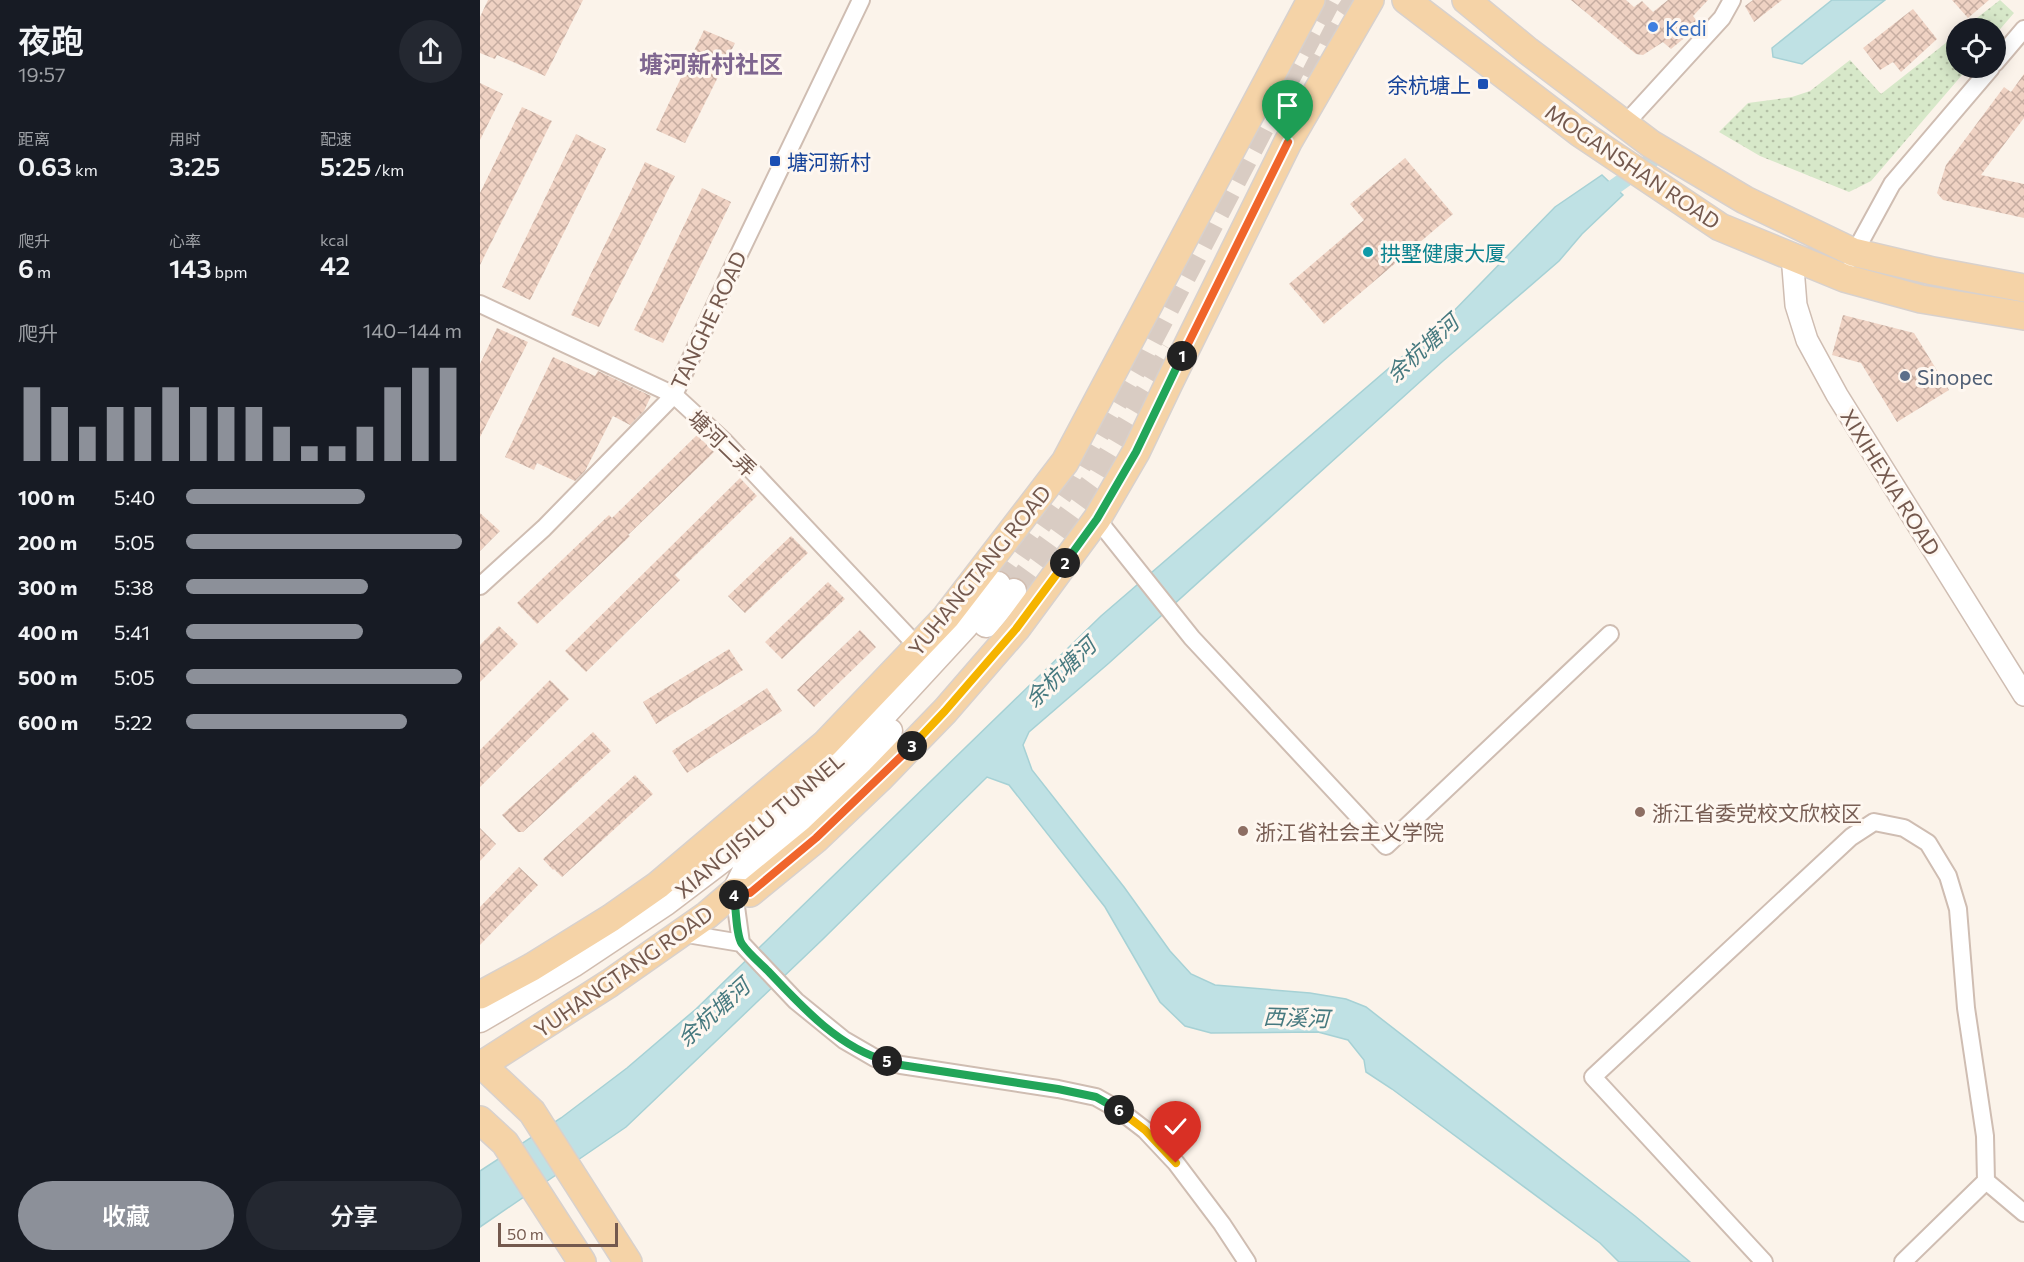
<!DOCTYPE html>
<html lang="zh">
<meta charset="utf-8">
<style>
body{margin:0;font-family:Commissioner,"Noto Sans SC",sans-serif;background:#242831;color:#f1f3f6;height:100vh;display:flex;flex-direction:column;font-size:22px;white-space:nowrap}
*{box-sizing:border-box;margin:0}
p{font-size:20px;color:#9ea1a6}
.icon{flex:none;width:33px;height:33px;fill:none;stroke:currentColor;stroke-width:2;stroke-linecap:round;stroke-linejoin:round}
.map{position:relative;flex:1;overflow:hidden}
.side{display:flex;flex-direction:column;background:#171b24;width:480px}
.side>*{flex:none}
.fabs{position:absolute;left:1466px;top:18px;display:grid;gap:12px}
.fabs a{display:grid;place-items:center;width:60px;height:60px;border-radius:50%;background:#171b24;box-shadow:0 3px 15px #0003;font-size:30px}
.scale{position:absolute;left:18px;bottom:15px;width:120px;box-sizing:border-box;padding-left:6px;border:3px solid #74594e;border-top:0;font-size:16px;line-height:21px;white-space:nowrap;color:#74594e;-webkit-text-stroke:4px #fef7f0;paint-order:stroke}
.pin{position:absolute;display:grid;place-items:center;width:51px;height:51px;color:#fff;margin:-62px -26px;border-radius:50% 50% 50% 0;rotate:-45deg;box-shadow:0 0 6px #0007}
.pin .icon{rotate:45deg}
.km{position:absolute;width:30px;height:30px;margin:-15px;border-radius:50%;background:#222;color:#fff;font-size:16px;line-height:30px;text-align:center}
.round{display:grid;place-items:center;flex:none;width:63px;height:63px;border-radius:32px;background:#242831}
.head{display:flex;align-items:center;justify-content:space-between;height:102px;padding:0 18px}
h1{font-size:33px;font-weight:600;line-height:45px}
.metrics{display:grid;grid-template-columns:repeat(3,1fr);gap:9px;height:102px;padding:6px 18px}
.metrics div{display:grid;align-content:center}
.metrics b{font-size:26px;font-weight:600}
.metrics small{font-size:16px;font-weight:400}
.metrics p{font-size:16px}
.chart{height:168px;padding:12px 18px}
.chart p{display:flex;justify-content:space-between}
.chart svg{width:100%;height:108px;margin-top:6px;stroke:#8c9099;stroke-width:6}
.primary-button{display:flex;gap:12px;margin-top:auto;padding:12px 18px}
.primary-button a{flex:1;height:69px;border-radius:36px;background:#8c9099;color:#fff;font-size:24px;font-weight:600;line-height:69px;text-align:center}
.primary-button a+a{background:#242831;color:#f1f3f6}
ul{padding:0 18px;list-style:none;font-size:20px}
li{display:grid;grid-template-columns:96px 72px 1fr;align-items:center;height:45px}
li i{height:15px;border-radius:8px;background:#8c9099}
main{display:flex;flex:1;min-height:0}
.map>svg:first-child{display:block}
.grass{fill:url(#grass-dots)}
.water{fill:#bfe1e4;stroke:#a6d1d5;stroke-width:1.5}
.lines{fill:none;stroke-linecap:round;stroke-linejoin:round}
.canal{stroke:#bfe1e4;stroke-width:16}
.building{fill:url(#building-cross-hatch)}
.secondary-tunnel{stroke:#d9ccc3;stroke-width:24;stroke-dasharray:24 12;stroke-linecap:butt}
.minor-casing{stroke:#cfbdb2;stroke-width:20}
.tertiary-casing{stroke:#cfbdb2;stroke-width:24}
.secondary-casing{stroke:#d1bdb0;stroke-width:27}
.primary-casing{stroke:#d8d1cd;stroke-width:30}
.minor{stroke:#fff;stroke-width:16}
.tertiary{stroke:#fff;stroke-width:21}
.secondary{stroke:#fff;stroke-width:24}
.primary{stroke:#f5d3a7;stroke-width:27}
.split-1-casing{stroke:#fff;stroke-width:12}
.split-2-casing{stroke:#fff;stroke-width:12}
.split-3-casing{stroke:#fff;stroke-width:12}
.split-4-casing{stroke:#fff;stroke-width:12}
.split-5-casing{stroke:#fff;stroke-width:12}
.split-6-casing{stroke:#fff;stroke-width:12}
.split-7-casing{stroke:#fff;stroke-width:12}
.split-1{stroke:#f0652b;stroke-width:8}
.split-2{stroke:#22a559;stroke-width:8}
.split-3{stroke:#f5b400;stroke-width:8}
.split-4{stroke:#f0652b;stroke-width:8}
.split-5{stroke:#22a559;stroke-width:8}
.split-6{stroke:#22a559;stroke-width:8}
.split-7{stroke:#f5b400;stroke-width:8}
.shop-dot{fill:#3f7fe0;stroke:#fef7f0;stroke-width:2}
.transit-dot{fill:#1a4fb4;stroke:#fef7f0;stroke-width:2}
.culture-dot{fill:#0f9aa8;stroke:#fef7f0;stroke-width:2}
.service-dot{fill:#5c6f8a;stroke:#fef7f0;stroke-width:2}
.education-dot{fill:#8d6e63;stroke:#fef7f0;stroke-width:2}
.labels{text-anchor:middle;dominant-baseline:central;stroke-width:6;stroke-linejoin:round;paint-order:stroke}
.shop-label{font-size:21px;fill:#366cbe;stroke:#fef7f0;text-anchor:start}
.transit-label{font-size:21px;fill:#164399;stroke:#fef7f0;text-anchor:end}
.street-label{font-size:21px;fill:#74594e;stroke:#fef7f0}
.culture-label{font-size:21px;fill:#0d838f;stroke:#fef7f0;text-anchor:start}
.service-label{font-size:21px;fill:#4e5e75;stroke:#fef7f0;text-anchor:start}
.education-label{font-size:21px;fill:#785e54;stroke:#fef7f0;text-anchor:start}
.water-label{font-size:22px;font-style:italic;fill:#46797f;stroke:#fef7f0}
.quarter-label{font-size:24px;font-weight:bold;fill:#7f6690;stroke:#fef7f0}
</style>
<main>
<section class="side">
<div class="head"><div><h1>夜跑</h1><p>19:57</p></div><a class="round"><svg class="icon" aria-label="share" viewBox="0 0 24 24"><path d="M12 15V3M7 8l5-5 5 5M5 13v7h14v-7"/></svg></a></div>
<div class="metrics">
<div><p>距离</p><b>0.63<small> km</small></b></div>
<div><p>用时</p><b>3:25</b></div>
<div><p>配速</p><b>5:25<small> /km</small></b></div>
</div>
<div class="metrics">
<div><p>爬升</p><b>6<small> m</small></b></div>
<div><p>心率</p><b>143<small> bpm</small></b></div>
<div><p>kcal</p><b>42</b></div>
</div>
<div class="chart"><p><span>爬升</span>140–144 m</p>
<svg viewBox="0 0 160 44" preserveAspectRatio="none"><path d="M5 44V14M15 44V22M25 44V30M35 44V22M45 44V22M55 44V14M65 44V22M75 44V22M85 44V22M95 44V30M105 44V38M115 44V38M125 44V30M135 44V14M145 44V6M155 44V6"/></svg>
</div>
<ul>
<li><b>100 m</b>5:40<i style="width:65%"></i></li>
<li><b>200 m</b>5:05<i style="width:100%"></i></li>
<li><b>300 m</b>5:38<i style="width:66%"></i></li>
<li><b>400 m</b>5:41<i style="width:64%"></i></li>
<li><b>500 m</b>5:05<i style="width:100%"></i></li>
<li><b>600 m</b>5:22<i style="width:80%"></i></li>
</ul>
<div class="primary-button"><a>收藏</a><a>分享</a></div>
</section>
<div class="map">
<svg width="1544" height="1262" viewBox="0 0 1544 1262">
<defs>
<pattern id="grass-dots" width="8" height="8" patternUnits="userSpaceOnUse" patternTransform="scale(1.5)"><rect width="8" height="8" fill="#d7e8c9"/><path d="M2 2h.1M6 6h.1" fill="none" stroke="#b3bfa5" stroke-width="1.8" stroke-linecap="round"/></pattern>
<pattern id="building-cross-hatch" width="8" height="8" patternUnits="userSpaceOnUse" patternTransform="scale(1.5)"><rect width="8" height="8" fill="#efd2c3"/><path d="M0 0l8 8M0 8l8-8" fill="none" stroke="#c6ada1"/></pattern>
</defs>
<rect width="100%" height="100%" fill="#fbf3ea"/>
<path class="grass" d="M1520,0L1534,13L1515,35V28H1484Z
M1476,35V68H1488L1391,181L1369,192L1280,156L1239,132L1268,103L1312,97L1330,91L1370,60L1401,94Z"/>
<path class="water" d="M1352,0H1405L1322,64L1293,57L1292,48Z
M1122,175L1143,195L1102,234L1079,261L963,361L629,663L549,732L543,745L552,770L644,887L690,951L711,974L735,985L830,993L866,999L886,1007L1155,1216L1210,1262H1139L1120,1243L912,1089L886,1072L884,1060L868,1040L838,1032L731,1033L705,1026L680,1002L625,907L529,785L507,777L342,940L146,1127L0,1227V1171L81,1118L147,1068L216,1009L621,616L966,319L1075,207Z"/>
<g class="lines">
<path class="canal" d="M1116,200L1172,160"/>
</g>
<path class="building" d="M8,0H103L65,76L17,55L15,59L0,53V17Z
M1091,0H1146L1154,7L1162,1L1173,12L1188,0H1228L1213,16L1220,25L1191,49L1183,42L1163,55L1156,54Z
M1273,0H1302L1274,22L1265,6Z
M1472,0H1509L1488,18Z
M1433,9L1457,39L1421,72L1413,62L1400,70L1383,48Z
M224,30L255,43L205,143L176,130Z
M1544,74V118L1501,175L1544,184V218L1463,200L1457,193L1466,165L1524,87L1531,92Z
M0,83L23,94L0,140Z
M42,107L72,121L0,265V193Z
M96,134L126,149L50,300L22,287Z
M925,158L973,214L844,324L809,284L884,220L870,204Z
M165,162L195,176L119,327L91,315Z
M222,188L251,202L183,343L154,330Z
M1363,315L1434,333L1469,390L1417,422L1381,363L1352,355Z
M17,328L48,342L0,437V364Z
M73,357L115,376L118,371L171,396L164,411L150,425L133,416L105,471L95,481L57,463L54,470L25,457Z
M217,435L234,452L148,535L150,536L57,624L37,603L129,515L132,518Z
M260,478L277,496L195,575L200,580L106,672L85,651Z
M0,513L20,531L0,551Z
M311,536L328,553L265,613L248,596Z
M348,582L365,599L302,659L285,642Z
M19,626L38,644L0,682V645Z
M380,630L396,647L334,707L317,690Z
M249,649L263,670L176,724L163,702Z
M70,680L89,699L0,787V750Z
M287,688L302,711L207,773L192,751Z
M113,732L131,751L43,832H38L22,815Z
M155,775L173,794L82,877L74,869L73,870L63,859Z
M0,828L16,844L0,861Z
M39,867L58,885L0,945V907Z"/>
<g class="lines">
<path class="secondary-tunnel" d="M831,79L859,24L876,0
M518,584L592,478L665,351L849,0
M534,591L616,478L692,350"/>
<defs>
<path id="minor" d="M1515,63L1544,29
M1145,124L1242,18L1252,0
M1371,259L1412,184L1511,68
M0,304L194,395L244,441L438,647
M617,519L712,638L906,846L1130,634
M0,586L64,528L194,395L250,273L381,0
M254,892L261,943L316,1001L364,1040L395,1058L421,1065L578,1089L616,1097L639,1110L665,1130L696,1163L742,1224L767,1262
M201,933L261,943
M1506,1181L1544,1213
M1284,1262L1113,1077L1371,837L1394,822L1424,828L1448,843L1468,876L1478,909L1486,1008L1505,1136L1506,1181L1423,1262"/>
<path id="tertiary" d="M1312,255L1316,305L1327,340L1357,395L1544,695"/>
<path id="secondary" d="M506,625L534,591
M254,892L266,868L330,813L381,764L410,731
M0,1020L93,965L186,903L244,859L380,741L486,626L518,584"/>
<path id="primary" d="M926,0L1100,133L1240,227L1364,278L1441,299L1544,316
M986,0L1048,51L1171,144L1265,200L1373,252L1453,271L1544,288
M0,995L52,967L131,918L178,885L345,744L466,617L585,462L831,0
M0,1063L52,1112L148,1262
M0,1066L130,983L227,915L254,892L270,893L336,839L399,779L465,711L536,629L617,519L656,452L689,383L808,142L890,0
M0,1120L25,1143L102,1262"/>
</defs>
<use href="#minor" class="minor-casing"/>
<use href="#tertiary" class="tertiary-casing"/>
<use href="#secondary" class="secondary-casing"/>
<use href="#primary" class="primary-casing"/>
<use href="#minor" class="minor"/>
<use href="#tertiary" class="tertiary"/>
<use href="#secondary" class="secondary"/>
<use href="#primary" class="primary"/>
</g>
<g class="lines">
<defs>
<path id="split-1" d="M702,356L808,142"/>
<path id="split-2" d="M585,563L617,519L656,452L702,356"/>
<path id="split-3" d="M432,746L465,711L536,629L585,563"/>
<path id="split-4" d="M254,895V892L270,893L336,838L432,746"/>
<path id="split-5" d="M254,895C256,907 256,936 262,944C269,954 280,963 288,971C321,1006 359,1048 407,1061"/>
<path id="split-6" d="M407,1061L421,1065L578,1089L616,1097L639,1110"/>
<path id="split-7" d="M639,1110L665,1130L696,1163"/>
</defs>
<use href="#split-1" class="split-1-casing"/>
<use href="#split-2" class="split-2-casing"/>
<use href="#split-3" class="split-3-casing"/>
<use href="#split-4" class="split-4-casing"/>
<use href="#split-5" class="split-5-casing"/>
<use href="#split-6" class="split-6-casing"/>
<use href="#split-7" class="split-7-casing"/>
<use href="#split-1" class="split-1"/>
<use href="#split-2" class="split-2"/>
<use href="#split-3" class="split-3"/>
<use href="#split-4" class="split-4"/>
<use href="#split-5" class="split-5"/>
<use href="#split-6" class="split-6"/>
<use href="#split-7" class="split-7"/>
</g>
<circle class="shop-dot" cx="1173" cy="27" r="6"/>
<g class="transit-dot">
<rect x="997" y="78" width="12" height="12" rx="3"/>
<rect x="289" y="155" width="12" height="12" rx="3"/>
</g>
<circle class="culture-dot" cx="888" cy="252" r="6"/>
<circle class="service-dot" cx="1425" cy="376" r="6"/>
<g class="education-dot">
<circle cx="1160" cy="812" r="6"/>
<circle cx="763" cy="831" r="6"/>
</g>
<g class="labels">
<g class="shop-label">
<text x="1185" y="27">Kedi</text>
</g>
<g class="transit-label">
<text x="991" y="84">余杭塘上</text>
<text x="307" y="161" text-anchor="start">塘河新村</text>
</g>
<g class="street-label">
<text transform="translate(1153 166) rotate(34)">MOGANSHAN ROAD</text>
<text transform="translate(228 320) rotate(-65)">TANGHE ROAD</text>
<text transform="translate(243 443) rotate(44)">塘河二弄</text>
<text transform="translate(1411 482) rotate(58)">XIXIHEXIA ROAD</text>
<text transform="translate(499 570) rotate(-51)">YUHANGTANG ROAD</text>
<text transform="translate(279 825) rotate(-40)">XIANGJISILU TUNNEL</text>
<text transform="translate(143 971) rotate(-35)">YUHANGTANG ROAD</text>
</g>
<g class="culture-label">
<text x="900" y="252">拱墅健康大厦</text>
</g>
<g class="service-label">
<text x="1437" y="376">Sinopec</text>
</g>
<g class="education-label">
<text x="1172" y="812">浙江省委党校文欣校区</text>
<text x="775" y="831">浙江省社会主义学院</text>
</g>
<g class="water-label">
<text transform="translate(942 348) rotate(-42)">余杭塘河</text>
<text transform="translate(580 672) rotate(-44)">余杭塘河</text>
<text transform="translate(233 1012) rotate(-42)">余杭塘河</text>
<text transform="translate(816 1017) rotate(2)">西溪河</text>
</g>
<g class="quarter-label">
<text x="231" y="63">塘河新村社区</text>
</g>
</g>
</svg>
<div class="fabs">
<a><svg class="icon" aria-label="locate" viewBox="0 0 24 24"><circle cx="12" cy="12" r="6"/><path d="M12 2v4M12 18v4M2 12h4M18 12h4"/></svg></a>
</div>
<div class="scale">50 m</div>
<div class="pin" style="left:808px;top:142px;background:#1e9e55"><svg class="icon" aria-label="arrive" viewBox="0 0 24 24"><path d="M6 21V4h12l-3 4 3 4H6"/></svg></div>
<div class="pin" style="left:696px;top:1163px;background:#d93025"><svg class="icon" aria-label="check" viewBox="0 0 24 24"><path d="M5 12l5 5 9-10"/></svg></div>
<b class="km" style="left:702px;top:356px">1</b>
<b class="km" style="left:585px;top:563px">2</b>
<b class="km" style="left:432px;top:746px">3</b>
<b class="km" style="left:254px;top:895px">4</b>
<b class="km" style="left:407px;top:1061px">5</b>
<b class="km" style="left:639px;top:1110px">6</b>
</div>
</main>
